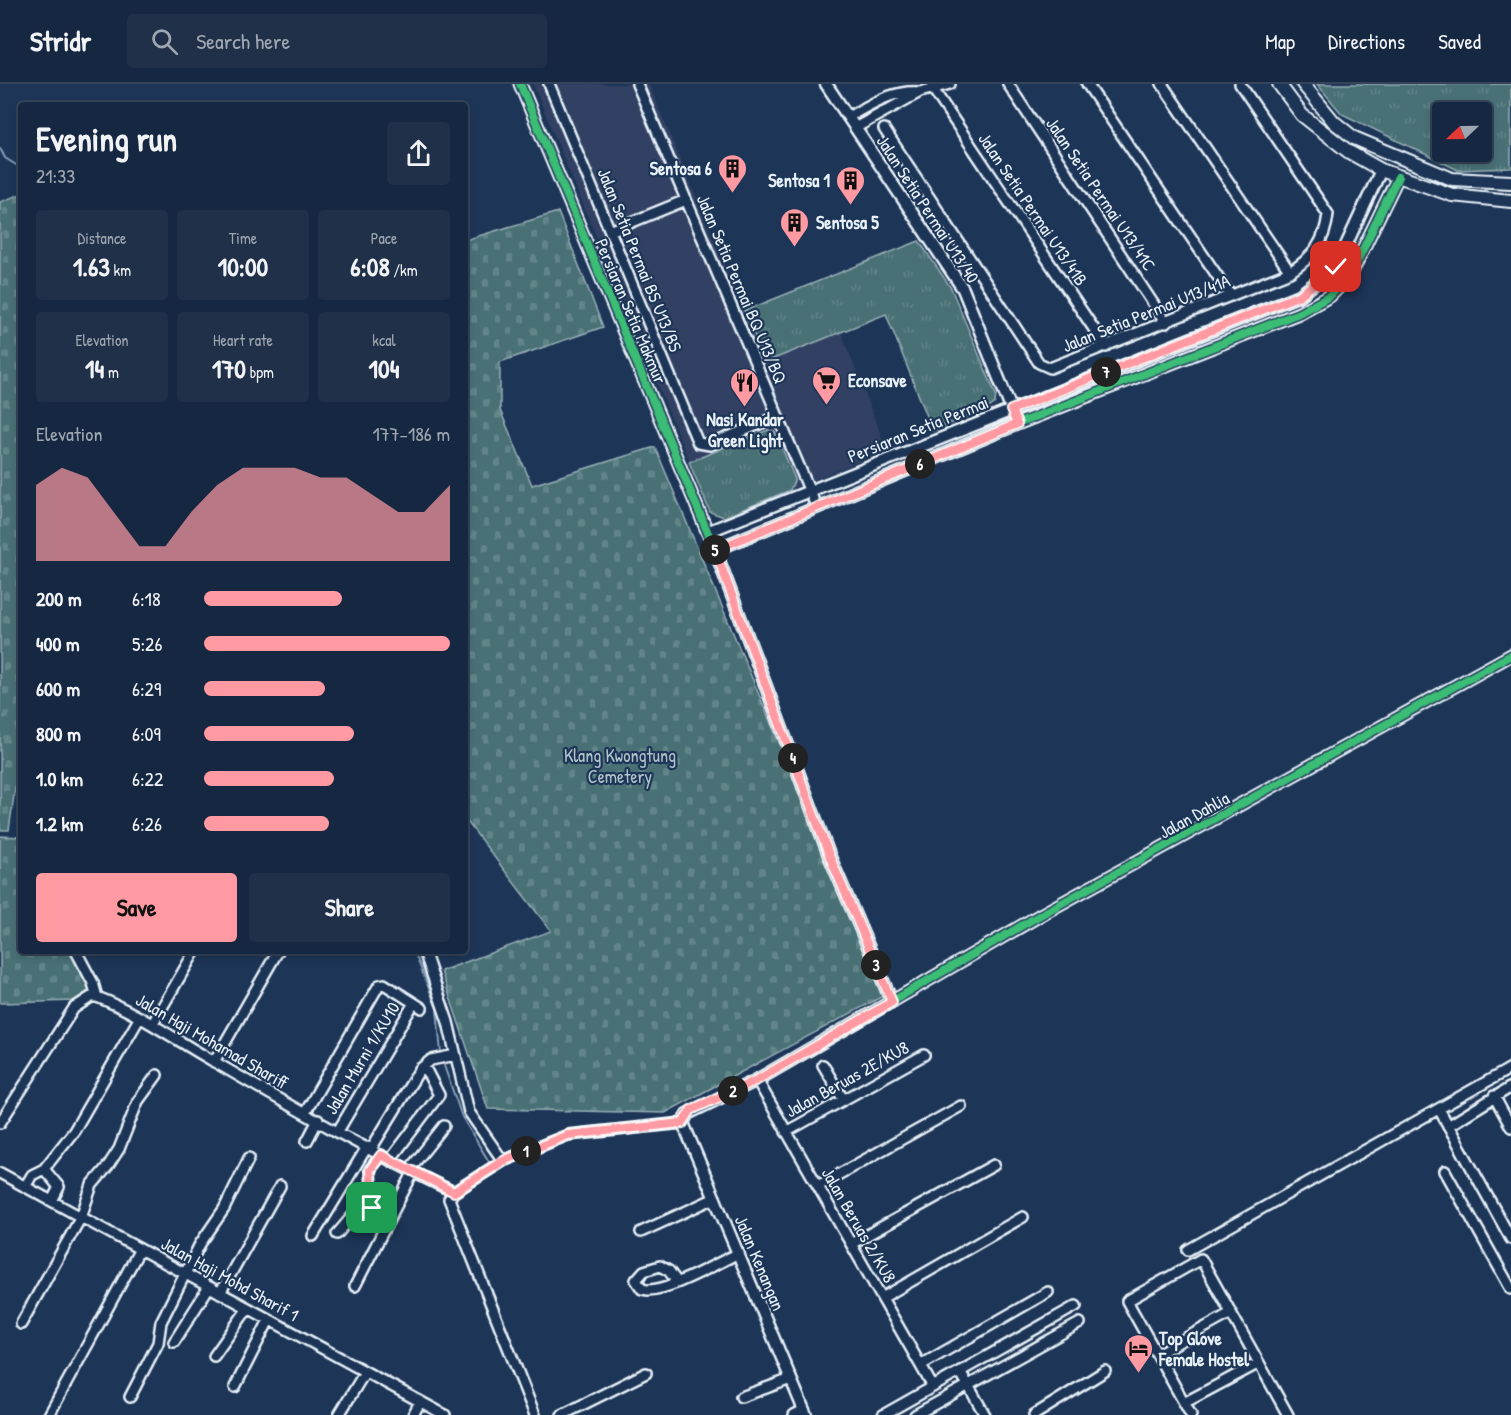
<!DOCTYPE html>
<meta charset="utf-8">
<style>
body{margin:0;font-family:"Patrick Hand",sans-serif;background:#1f3048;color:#f1f3f6;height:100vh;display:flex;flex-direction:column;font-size:22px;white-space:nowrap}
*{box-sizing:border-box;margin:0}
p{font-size:20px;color:#9ea6b1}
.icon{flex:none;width:33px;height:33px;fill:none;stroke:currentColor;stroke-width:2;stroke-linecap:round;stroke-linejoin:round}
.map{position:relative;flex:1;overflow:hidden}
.side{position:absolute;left:18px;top:18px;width:450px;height:852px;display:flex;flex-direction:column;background:#162841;border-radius:6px;box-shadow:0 3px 9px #0003,0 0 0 2px #35445a}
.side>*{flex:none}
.needle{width:39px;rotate:248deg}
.fabs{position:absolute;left:1432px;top:18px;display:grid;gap:12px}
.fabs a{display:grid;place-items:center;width:60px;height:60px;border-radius:6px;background:#162841;box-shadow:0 3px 9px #0003,0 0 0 2px #35445a;font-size:30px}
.pin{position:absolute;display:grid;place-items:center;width:51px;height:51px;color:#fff;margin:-26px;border-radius:12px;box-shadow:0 3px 9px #0006}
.km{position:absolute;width:30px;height:30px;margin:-15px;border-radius:50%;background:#222;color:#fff;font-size:16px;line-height:30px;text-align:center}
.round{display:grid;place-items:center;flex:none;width:63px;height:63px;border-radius:6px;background:#1f3048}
.headline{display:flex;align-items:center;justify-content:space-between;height:102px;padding:0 18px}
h1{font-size:33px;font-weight:700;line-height:45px}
.metrics{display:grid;grid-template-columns:repeat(3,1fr);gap:9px;height:102px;padding:6px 18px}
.metrics div{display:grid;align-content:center;border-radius:6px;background:#1f3048;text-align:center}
.metrics b{font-size:26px;font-weight:700}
.metrics small{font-size:16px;font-weight:400}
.metrics p{font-size:16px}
.chart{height:168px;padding:12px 18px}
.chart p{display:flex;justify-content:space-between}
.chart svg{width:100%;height:108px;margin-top:6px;fill:#ff9aa2;opacity:.7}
.cta{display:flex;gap:12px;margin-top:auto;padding:12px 18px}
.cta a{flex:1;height:69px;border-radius:6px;background:#ff9aa2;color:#111;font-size:24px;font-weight:700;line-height:69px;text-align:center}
.cta a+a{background:#1f3048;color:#f1f3f6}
ul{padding:0 18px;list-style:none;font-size:20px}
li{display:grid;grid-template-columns:96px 72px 1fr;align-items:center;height:45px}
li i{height:15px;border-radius:8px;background:#ff9aa2}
header{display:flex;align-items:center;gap:36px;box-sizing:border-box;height:84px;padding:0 30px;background:#162841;border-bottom:2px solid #35445a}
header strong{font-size:28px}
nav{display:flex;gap:33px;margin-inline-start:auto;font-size:21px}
.search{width:420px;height:54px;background:#1f3048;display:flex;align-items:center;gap:15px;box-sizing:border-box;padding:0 21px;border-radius:6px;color:#9ea6b1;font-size:22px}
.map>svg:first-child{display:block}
.built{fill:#304163}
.grass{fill:url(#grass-tufts);stroke:#98b0b6;stroke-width:1.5;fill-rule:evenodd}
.cemetery{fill:url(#cemetery-stones);stroke:#98b0b6;stroke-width:1.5}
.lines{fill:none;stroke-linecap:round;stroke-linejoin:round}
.stream{stroke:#879fb8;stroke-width:2}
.minor-casing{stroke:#e8f1f8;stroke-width:14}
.tertiary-casing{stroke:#e8f1f8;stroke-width:15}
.secondary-casing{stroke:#e8f1f8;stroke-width:16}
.minor{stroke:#1d3557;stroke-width:9}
.tertiary{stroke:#1d3557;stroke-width:10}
.secondary{stroke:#1d3557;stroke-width:12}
.cycleway-casing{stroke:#1d3557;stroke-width:11}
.cycleway{stroke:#3abd76;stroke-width:8}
.route-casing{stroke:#fff;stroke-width:12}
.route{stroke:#ff9aa2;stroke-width:8}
.labels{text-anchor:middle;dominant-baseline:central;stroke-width:4.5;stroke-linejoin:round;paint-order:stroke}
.poi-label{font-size:18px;font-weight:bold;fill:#e8f1f8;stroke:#1d3557;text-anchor:start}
.street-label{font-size:18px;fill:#e8f1f8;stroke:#1d3557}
.park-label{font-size:18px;fill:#b0c4ca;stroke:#1d3557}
</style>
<header>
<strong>Stridr</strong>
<div class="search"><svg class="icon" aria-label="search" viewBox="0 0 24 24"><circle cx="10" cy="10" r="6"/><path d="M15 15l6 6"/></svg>Search here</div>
<nav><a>Map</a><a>Directions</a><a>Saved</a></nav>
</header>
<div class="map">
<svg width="1511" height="1331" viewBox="0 0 1511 1331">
<defs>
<pattern id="grass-tufts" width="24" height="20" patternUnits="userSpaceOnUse" patternTransform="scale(1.5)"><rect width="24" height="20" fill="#487075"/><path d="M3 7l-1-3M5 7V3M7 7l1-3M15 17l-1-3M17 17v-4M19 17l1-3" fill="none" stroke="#628589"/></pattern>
<pattern id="cemetery-stones" width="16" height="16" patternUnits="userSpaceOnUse" patternTransform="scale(1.5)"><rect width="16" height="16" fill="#487075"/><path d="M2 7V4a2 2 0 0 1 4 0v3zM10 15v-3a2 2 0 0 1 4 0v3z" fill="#628589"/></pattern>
</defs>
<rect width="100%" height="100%" fill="#1d3557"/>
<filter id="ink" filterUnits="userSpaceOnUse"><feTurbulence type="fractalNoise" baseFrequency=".0167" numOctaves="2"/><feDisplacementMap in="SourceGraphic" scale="12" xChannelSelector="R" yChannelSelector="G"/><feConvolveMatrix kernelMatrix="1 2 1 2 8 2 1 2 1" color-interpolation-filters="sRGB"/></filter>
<g filter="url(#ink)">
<path class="built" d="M533,0H649L765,278L841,248L887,366L724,433L710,428Z"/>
<path class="grass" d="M1317,0H1511V84L1458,86L1342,30ZM1482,28V68H1443V28Z
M919,157L951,204L996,311L995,319L990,323L933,347L886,230L766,278L744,227Z
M768,346L775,348L795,395L790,406L724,433L710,428L689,378Z"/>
<path class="cemetery" d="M21,110V664L9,746H0V118Z
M558,128L603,243L500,278V326L532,401L655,363L885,911L665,1029L488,1025L441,887L551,847L465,735V156Z
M0,752L21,753V867H72L90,900V909L77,917L0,919Z"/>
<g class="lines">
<path class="stream" d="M0,64L5,74L21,84
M414,867L437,925L441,970
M442,976L462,1033L491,1081"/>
<defs>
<path id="minor" d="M549,0L698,359L710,361L778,332
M637,0L816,422
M1008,0L1166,239
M1087,0L1231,212
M1162,0L1290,188
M933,5L1106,263
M848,33C870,21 894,5 920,8
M855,44L920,8L950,0
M884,45L1039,279L1050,284L1290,188C1313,173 1325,158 1328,130L1240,0
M610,147L686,116
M76,867L93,899L97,913
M424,867L448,938L469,1028L503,1077
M153,939L195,867
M214,978L278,867
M823,981L843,1015
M757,996L933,1303
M1494,1012L1511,1043
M1439,1025L1511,1155
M305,1029L379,901L384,900L422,924
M0,1039L74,924L91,913H97C139,929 174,955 213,977C292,1023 371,1069 454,1108
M1448,1042L1511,1003
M338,1047L414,919
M786,1048L924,971
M307,1057L318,1036
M371,1065L420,985L431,976L456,971
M390,1076L439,1011L424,982
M44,1085L59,1103L52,1117
M409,1086L444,1042
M1445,1087L1511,1205
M0,1089L445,1331
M818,1102L961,1022
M25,1103L32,1091L44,1085L74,1047L140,933
M641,1148L715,1114
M337,1150L355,1129L372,1124L370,1086L381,1071
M313,1152L367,1063
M851,1160L994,1081
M1188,1166L1511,984
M677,1198L669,1187L660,1182L644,1187L636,1196L642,1205C662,1212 719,1178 739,1169
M355,1202L413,1089
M220,1209L280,1102
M882,1214L1023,1133
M21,1240L81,1133L92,1101L108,1082L119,1065L138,1017L157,991
M174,1258L209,1203
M1157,1270L1231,1229
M214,1272L248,1224
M921,1281L1048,1208
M960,1287L985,1331
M235,1303L269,1236
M130,1313L158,1259L161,1238L200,1160L224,1125L249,1074
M741,1313L791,1295
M1184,1319L1259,1279
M49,1331L140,1165
M339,1331L365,1288
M413,1331L420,1318
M535,1331L449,1115L454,1108L503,1077L568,1051L683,1039
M562,1331L646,1289
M794,1331L804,1326
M883,1331L1076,1222
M915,1331L1080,1239
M1034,1331L1105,1287
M1191,1331L1127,1217L1201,1175L1288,1331"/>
<path id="tertiary" d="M520,0L715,466L829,771L892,918
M826,0L963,205L1014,332
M707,448L1300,211L1336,183L1381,86
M715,466L1017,340L1299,229L1330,212L1350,192L1398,93
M806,1331L683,1039L687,1030L757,996L1042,830L1511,571"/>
<path id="secondary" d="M1279,0L1302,31L1349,68L1381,86L1452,111L1511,117
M1303,0L1334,38L1354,54L1452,95L1511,98"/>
</defs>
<use href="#minor" class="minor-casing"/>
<use href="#tertiary" class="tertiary-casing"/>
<use href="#secondary" class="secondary-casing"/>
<use href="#minor" class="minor"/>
<use href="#tertiary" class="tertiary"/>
<use href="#secondary" class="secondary"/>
<defs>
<path id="cycleway" d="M520,0L715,466L829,771L892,918
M715,466L1017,340L1299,229L1330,212L1350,192L1398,93
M683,1039L691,1026L757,996L1042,830L1511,571"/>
</defs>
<use href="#cycleway" class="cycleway-casing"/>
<use href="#cycleway" class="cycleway"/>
</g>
</g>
<g class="lines" filter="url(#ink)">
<defs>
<path id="route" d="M372,1124L370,1086L381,1071L454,1108L503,1077L568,1051L683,1039L691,1026L757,996L892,918L829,771L715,466L1017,340L1011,326L1300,211L1336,183"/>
</defs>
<use href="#route" class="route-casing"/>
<use href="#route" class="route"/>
</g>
<defs>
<symbol id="building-pin" viewBox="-11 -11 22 30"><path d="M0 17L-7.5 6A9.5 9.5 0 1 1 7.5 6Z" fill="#ff9aa2" stroke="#1d3557"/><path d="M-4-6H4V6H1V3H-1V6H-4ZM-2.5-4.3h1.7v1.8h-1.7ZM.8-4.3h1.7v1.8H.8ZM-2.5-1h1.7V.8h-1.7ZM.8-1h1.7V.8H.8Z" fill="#111"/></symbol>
<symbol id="supermarket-pin" viewBox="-11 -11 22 30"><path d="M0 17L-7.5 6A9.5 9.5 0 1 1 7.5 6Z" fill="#ff9aa2" stroke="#1d3557"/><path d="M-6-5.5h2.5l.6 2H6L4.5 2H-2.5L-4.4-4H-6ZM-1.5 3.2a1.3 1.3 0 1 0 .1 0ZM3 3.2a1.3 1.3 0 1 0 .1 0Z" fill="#111"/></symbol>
<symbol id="restaurant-pin" viewBox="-11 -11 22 30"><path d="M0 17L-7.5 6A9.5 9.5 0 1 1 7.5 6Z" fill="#ff9aa2" stroke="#1d3557"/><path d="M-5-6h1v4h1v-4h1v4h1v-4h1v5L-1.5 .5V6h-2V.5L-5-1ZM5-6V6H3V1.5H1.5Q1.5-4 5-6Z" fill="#111"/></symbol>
<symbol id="hotel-pin" viewBox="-11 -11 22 30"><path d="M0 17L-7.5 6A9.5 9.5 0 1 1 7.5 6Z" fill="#ff9aa2" stroke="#1d3557"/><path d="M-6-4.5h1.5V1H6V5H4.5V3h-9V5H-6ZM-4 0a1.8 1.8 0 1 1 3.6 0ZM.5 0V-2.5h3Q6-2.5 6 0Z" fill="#111"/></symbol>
</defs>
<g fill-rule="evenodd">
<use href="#building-pin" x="716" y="68" width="33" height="45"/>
<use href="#building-pin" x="834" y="80" width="33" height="45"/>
<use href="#building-pin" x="778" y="122" width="33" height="45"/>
<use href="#supermarket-pin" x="810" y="280" width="33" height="45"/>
<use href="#restaurant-pin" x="728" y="282" width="33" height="45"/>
<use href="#hotel-pin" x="1122" y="1248" width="33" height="45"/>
</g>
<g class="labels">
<g class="poi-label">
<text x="712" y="84" text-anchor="end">Sentosa 6</text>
<text x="830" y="96" text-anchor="end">Sentosa 1</text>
<text x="816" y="138">Sentosa 5</text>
<text x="848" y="296">Econsave</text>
<text x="745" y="335" text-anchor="middle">Nasi Kandar<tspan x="745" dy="21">Green Light</tspan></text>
<text x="1159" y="1254">Top Glove<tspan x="1159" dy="21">Female Hostel</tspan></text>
</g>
<g class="street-label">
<text transform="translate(1101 110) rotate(56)">Jalan Setia Permai U13/41C</text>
<text transform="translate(928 125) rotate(57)">Jalan Setia Permai U13/40</text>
<text transform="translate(1033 125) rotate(56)">Jalan Setia Permai U13/41B</text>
<text transform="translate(640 176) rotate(68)">Jalan Setia Permai BS U13/BS</text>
<text transform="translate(742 205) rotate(67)">Jalan Setia Permai BQ U13/BQ</text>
<text transform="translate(631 227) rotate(67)">Persiaran Setia Makmur</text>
<text transform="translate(1146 229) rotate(-22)">Jalan Setia Permai U13/41A</text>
<text transform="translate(918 345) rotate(-22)">Persiaran Setia Permai</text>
<text transform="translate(1194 731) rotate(-29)">Jalan Dahlia</text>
<text transform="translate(212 957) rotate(30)">Jalan Haji Mohamad Shariff</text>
<text transform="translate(362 974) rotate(-59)">Jalan Murni 1/KU10</text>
<text transform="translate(847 995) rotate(-29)">Jalan Beruas 2E/KU8</text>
<text transform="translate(859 1141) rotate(60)">Jalan Beruas 2/KU8</text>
<text transform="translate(760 1179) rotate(67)">Jalan Kenangan</text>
<text transform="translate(230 1195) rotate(29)">Jalan Haji Mohd Sharif 1</text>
</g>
<g class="park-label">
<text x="620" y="671">Klang Kwongtung<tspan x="620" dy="21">Cemetery</tspan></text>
</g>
</g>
</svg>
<div class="fabs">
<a><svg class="needle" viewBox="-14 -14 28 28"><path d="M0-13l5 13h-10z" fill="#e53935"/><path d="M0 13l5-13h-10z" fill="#9ea6b1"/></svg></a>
</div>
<div class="pin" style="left:372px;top:1124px;background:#1e9e55"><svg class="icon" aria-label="arrive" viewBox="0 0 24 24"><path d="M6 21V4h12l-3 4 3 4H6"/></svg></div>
<div class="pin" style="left:1336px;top:183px;background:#d93025"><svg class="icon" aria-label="check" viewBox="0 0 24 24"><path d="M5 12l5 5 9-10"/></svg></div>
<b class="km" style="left:526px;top:1067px">1</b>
<b class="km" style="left:733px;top:1007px">2</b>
<b class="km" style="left:876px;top:881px">3</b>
<b class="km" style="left:793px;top:674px">4</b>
<b class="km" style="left:715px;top:466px">5</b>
<b class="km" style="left:920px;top:380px">6</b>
<b class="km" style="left:1106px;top:288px">7</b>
<section class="side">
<div class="headline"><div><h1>Evening run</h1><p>21:33</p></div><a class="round"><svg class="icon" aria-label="share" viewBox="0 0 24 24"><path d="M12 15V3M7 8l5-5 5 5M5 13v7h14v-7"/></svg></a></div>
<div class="metrics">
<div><p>Distance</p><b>1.63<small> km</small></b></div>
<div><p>Time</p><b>10:00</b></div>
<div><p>Pace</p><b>6:08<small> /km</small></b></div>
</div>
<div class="metrics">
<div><p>Elevation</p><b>14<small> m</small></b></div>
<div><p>Heart rate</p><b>170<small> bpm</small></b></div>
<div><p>kcal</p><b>104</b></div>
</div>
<div class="chart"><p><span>Elevation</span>177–186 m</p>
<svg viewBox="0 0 160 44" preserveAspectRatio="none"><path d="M0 44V13L10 6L20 10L30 24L40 38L50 38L60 24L70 13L80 6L90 6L100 6L110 10L120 10L130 17L140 24L150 24L160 13V44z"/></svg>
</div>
<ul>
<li><b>200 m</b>6:18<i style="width:56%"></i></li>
<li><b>400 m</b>5:26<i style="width:100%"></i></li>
<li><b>600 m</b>6:29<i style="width:49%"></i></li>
<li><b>800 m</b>6:09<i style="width:61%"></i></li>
<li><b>1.0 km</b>6:22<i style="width:53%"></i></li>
<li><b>1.2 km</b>6:26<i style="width:51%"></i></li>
</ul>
<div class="cta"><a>Save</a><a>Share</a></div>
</section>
</div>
